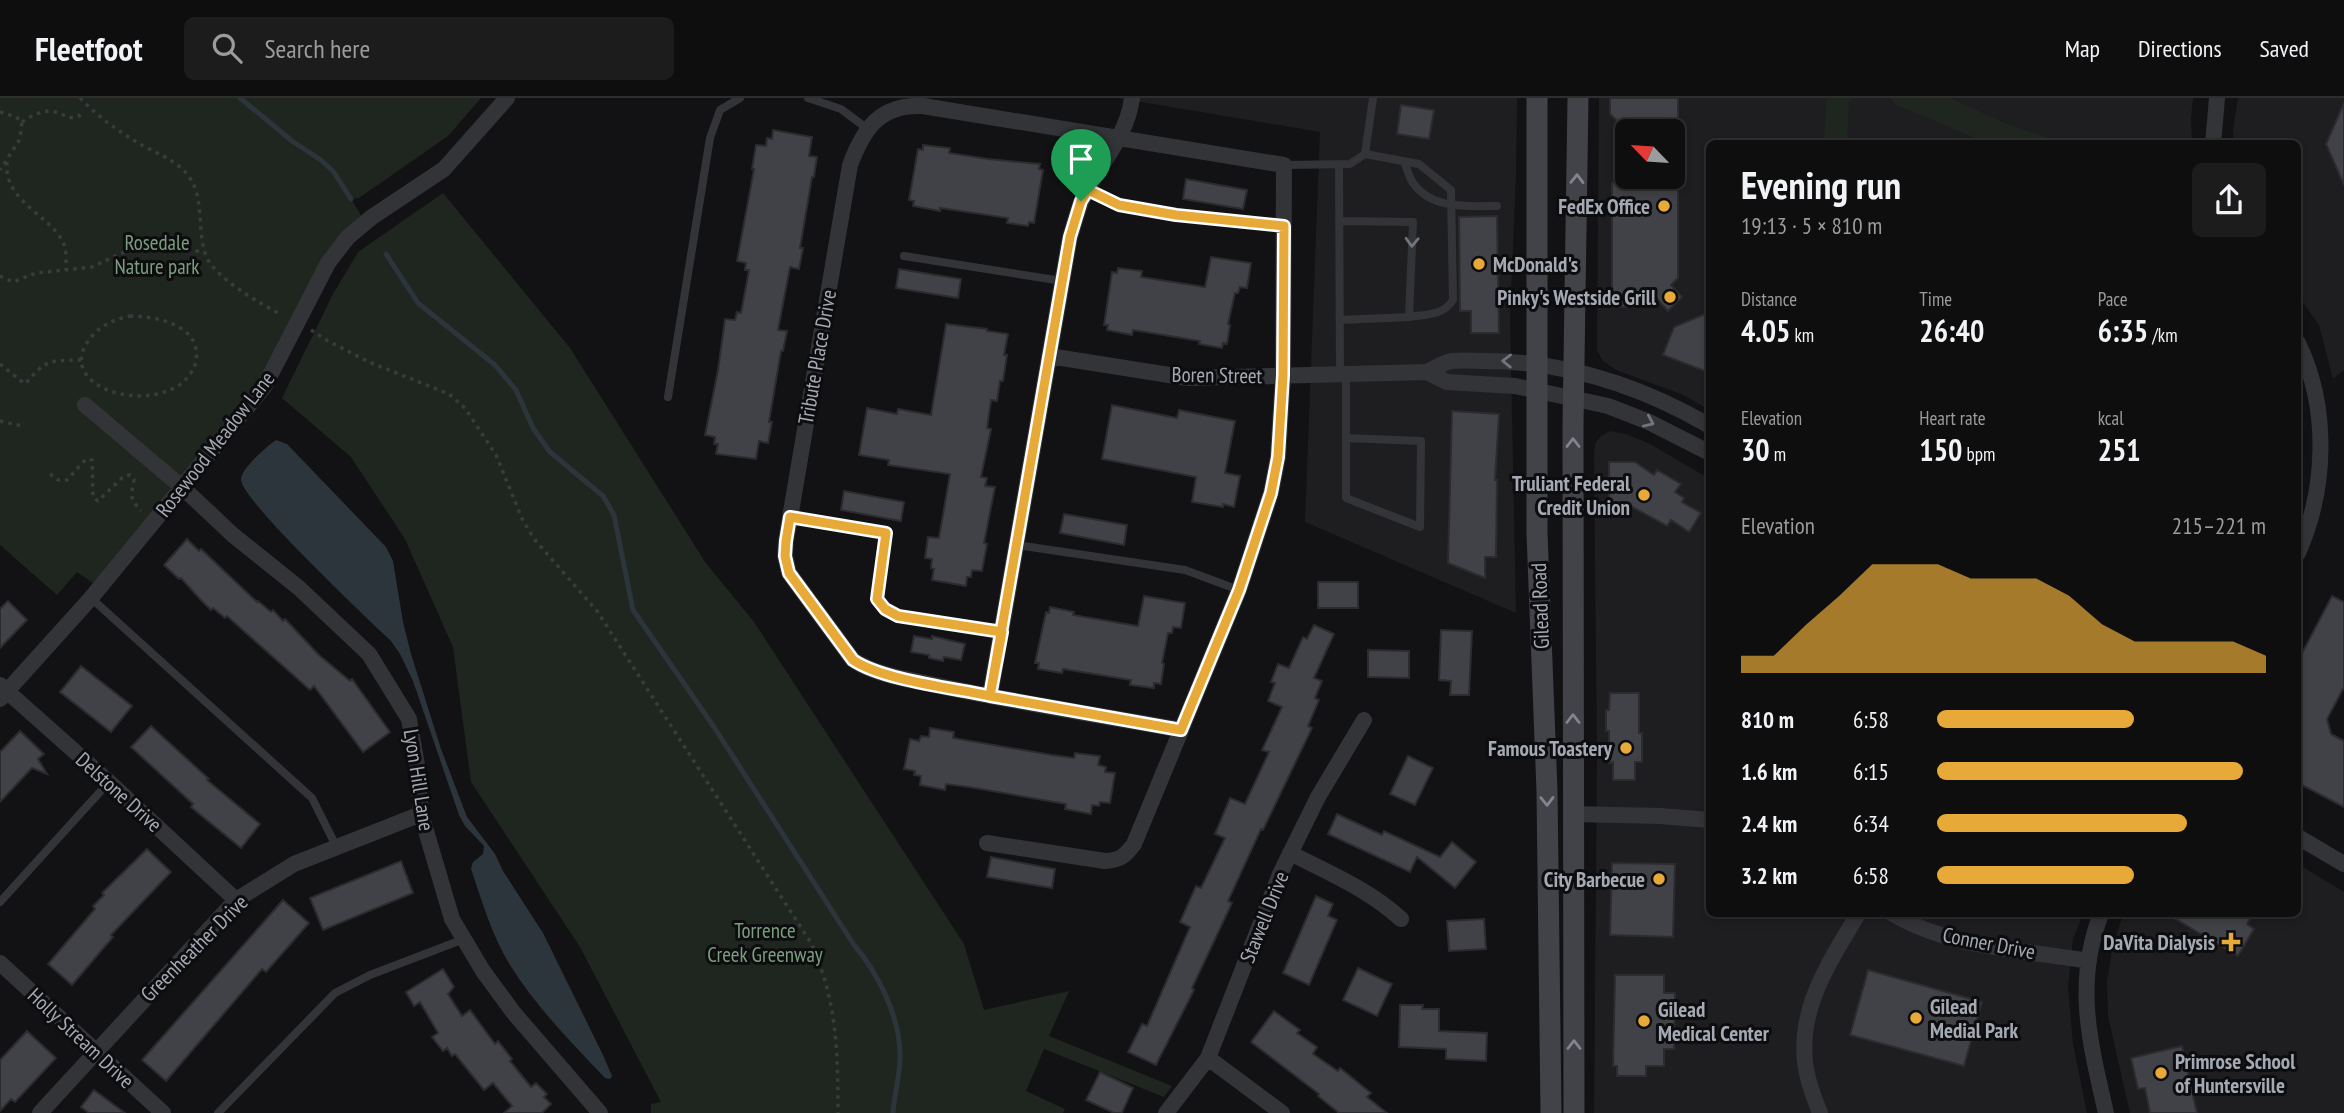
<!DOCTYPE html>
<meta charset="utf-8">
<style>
body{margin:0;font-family:"PT Sans Narrow",sans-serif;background:#1c1c1d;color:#f1f3f6;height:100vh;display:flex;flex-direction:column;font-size:26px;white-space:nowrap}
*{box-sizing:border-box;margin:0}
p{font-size:23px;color:#9b9c9e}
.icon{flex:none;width:38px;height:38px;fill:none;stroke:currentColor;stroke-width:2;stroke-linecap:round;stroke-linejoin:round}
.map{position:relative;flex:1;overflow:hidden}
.side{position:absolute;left:1706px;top:42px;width:595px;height:777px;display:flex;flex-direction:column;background:#0e0e0f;border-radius:10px;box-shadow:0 4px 10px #0003,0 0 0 2px #2e2e2f}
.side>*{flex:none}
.needle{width:46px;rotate:295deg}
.buttons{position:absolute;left:1615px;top:21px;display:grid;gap:14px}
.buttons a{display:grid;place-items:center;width:70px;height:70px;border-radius:10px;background:#0e0e0f;box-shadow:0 4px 10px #0003,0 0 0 2px #2e2e2f;font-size:35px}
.pin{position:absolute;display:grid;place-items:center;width:60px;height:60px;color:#fff;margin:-72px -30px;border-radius:50% 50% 50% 0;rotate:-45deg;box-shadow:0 0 7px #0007}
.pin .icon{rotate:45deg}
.round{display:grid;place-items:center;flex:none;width:74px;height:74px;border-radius:10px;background:#1c1c1d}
.head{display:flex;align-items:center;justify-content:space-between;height:119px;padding:0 35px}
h1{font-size:38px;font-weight:800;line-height:52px}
.stats{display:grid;grid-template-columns:repeat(3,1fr);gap:10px;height:119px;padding:7px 35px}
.stats div{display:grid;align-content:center}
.stats b{font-size:30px;font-weight:800}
.stats small{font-size:19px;font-weight:400}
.stats p{font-size:19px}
.chart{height:196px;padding:14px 35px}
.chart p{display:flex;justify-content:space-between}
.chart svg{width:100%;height:126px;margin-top:7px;fill:#e7a937;opacity:.7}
ul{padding:0 35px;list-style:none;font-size:23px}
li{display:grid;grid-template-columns:112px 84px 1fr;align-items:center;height:52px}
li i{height:18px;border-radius:9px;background:#e7a937}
header{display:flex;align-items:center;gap:42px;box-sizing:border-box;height:98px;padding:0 35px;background:#0e0e0f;border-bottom:2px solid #2e2e2f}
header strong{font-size:33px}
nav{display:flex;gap:38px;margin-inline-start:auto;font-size:24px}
.search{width:490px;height:63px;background:#1c1c1d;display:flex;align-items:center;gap:18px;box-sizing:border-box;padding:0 24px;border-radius:10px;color:#9b9c9e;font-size:26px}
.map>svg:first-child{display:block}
.built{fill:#1e1e21;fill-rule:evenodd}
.green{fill:#1f261f}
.water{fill:#2c353b}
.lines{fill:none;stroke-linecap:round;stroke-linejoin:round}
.stream{stroke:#2c353b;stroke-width:5}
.building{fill:#414247;stroke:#2c2c30;stroke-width:2}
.path{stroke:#393b3f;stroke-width:3.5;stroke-dasharray:3.5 5;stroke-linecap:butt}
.lane{stroke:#333438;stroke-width:8}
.street{stroke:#333438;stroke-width:16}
.secondary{stroke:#424348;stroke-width:21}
.oneway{stroke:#82858e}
.oneway2{stroke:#71747c}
.route-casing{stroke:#fff;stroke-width:14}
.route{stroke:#e7a937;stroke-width:9}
.poi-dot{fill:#e7a937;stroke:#0d0d0f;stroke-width:2.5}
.labels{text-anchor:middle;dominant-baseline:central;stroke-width:6;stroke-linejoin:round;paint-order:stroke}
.poi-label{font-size:21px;font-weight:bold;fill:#a4a9b3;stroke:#0d0d0f;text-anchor:end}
.park-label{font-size:21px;fill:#7c9e7e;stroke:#0d0d0f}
.street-label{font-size:21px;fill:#a4a9b3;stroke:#0d0d0f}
</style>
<header>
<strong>Fleetfoot</strong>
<div class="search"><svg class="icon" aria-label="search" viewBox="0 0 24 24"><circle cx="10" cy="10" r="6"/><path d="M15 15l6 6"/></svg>Search here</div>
<nav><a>Map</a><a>Directions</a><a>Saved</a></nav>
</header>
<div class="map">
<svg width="2344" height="1015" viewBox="0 0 2344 1015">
<rect width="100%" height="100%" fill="#121214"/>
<path class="built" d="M1118,0H1517L1516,77L1510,220L1516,515L1305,424L1320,34Z
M1599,0H2193L2191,20L2192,45L1710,46V312L1683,297L1616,272L1603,263L1597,252ZM1628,33H1673V79H1628Z
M2238,0H2344V272L2333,281L2319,227L2298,198V46H2234L2233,31Z
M1610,333L1626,336L1650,346L1710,381V816H2083L2073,841L2068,888L2073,946L2087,1015H1594L1597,661L1594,357L1595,346L1601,338Z
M2298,766L2344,794V1015H2130L2108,918L2107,883L2112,852L2123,816H2298Z"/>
<path class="green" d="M0,0H481L448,38L359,100L351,101L365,124L348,139L264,289L100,490L77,474L57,497L0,447Z
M1828,0H1855L1849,2L1847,45H1824L1826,6Z
M1891,0H1950L2006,26L2063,45H1987L1894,6Z
M443,95L570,250L705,464L754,524L964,846L984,912L1069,893L1049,938L1172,988L1164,999L1044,951L1026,993L1065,1011L1063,1015H651V1006L661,1004L580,849L471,684L453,549L405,441L351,359L282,300L333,196L358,154Z"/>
<path class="water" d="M276,342L287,346L386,449L393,463L403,524L411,556L441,651L467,719L495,756L503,773L543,835L603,957L612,978L610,981L605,980C571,944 536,909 510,867C492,838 482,803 471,771L473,764L483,756L484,748L465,728L459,717L413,583L400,556L391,543C369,522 239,400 241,381C242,370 267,348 276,342Z"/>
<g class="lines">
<path class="stream" d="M240,0L292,43L321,62L333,73L351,101
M386,156L418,205L495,267L516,292L533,330L550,354L603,398L614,417L633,512L714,629L854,847C878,875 899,917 900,955C901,975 894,996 893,1015"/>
</g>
<path class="building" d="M1610,0H1678V33H1628L1610,16Z
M2344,5V87L2326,46Z
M1401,7L1434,12L1429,41L1397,36Z
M773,32L812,39L809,58L817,59L814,79H812L800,150H803L799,171L790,169L778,232L787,233L783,253H781L769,324H772L768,345L759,343L756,361L716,356L718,346H714L715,339L705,337L718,272L725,221L735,222L737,214L741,215L749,172H745L746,165L737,163L754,71H752L756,47L766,48L767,40L772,41Z
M923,47L950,50L949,55L988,61L1040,66L1039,71L1043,72L1034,125L1029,124L1028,128L1007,125L1008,120L940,110V113L913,108L914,103L909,102L918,51L923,52Z
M1618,79H1678V180L1671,187L1682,199L1668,213L1657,201L1649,209H1612V85H1618Z
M1186,81L1247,92L1243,111L1183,101Z
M1497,118L1499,235H1471V213H1460L1459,119Z
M1211,159L1251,165L1247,190L1240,189L1238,195H1235L1228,226L1230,227L1227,246L1223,245L1222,250L1199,246L1200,243L1133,232L1132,237L1107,232L1108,227H1104L1112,174L1117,175L1118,170L1142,173L1141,179L1205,189Z
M899,171L961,181L958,200L896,190Z
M1710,214V275L1663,257L1674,229Z
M946,226L987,231V233L1008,236L1004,257H1007L1003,283H1000L997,303L991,302L987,330L991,331L981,379L987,380L985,388L995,389L984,445L987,446L982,473L972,472L971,479H967L966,488L932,482L934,471L931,470L932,461L925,460L928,439L939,440L950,376L888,367L889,362L859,357L867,310L897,316L898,311L931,317Z
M1112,307L1177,320L1179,312L1235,323L1225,375L1240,378L1234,409L1223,406V409L1192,404L1196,379L1102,361Z
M1452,313L1499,316L1495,382H1497L1496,459H1485V480L1448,465Z
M1609,364H1635L1654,377L1657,372L1681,386L1675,394L1684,400L1682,404L1701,415L1689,434L1671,422L1667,428L1627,406L1625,414L1609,412Z
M844,393L904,404L901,423L841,412Z
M1064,416L1127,427L1124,447L1060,435Z
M187,441L199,453L201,451L257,504L258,503L271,514L273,512L283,523L285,521L319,557L350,583L352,581L390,634L363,654L314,588L310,592L227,518L225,520L213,510L211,512L200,501L181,480L179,481L164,467Z
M1318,484H1358V510H1318Z
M1144,498L1185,505L1181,530L1173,529L1172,535H1168L1162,565L1164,566L1161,586L1154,585V590L1130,587L1131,582L1063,571L1062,575L1038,571L1039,565H1035L1046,514L1049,515L1050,509L1074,514L1073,517L1138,528Z
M2332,498L2344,504V589L2327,621L2331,636L2344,643V709L2298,685V563Z
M8,503L27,522L0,550V511Z
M1314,527L1334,536L1314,580L1322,583L1315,600L1319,602L1308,628L1312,630L1263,732L1261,731L1228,803L1232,805L1192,890L1194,892L1156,967L1128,954L1142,926L1147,928L1190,829L1180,824L1196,788L1201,790L1225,740L1215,736L1230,700L1245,706L1269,654L1262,652L1282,609L1268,603L1275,585L1271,584L1278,566L1289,570L1303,539L1307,541Z
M1441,532L1472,533L1469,597H1450L1451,583L1439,582Z
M914,538L932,541V538L965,546L961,562L944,559L943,563L929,560V557L911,554Z
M1368,552L1409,553V580L1368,579Z
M81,568L132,608L111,634L60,594Z
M1610,595H1639V635H1642V664H1635V682H1613V664L1609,665V633H1606V612H1609Z
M151,628L209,681L207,682L260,726L241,750L191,709L193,706L131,649Z
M930,630L954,634L953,640L1052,657L1074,660L1075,655L1100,658L1098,667L1106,669L1105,674L1115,675L1110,705L1100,704L1099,708L1092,707L1091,716L1065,711L1066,706L969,689L946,686L945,692L920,687L921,678L914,677L915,673L904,671L910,641L919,643L921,638L929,639Z
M20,633L44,656L38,661L47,676L32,670L0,704V654Z
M1408,658L1433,670L1415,707L1390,696Z
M1337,716L1382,737L1384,733L1440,759L1452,744L1476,764L1455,790L1417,759L1410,774L1328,736Z
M147,751L171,774L111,837L113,839L72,887L48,866L95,811L93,808L104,797L102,795Z
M991,759L1055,771L1052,790L987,779Z
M401,763L413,795L323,832L310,800Z
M1612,765L1675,766L1673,839L1610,837Z
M1316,798L1333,806L1328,818L1337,822L1309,887L1283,875Z
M283,802L309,825L266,874L262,871L166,983L142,962Z
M2167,816H2253L2247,826L2254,831L2238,858Z
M1484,821L1486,851L1449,853L1447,823Z
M1358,870L1392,886L1377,918L1343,902Z
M443,871L454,889L448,896L462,918L470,912L495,946L498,943L512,961L510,963L531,989L536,985L547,996L544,999L551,1006L542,1015H504L512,1008L493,985L484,992L455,956L452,958L447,950L443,953L432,939L438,935L420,904L414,908L406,894Z
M1868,872L1982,904L1964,968L1850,937Z
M1615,877H1664V895H1675L1674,951H1664V968H1646V978H1617V968H1613Z
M1400,907H1423L1422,911H1439V933L1487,935L1486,963L1446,961V951L1399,949Z
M1274,913L1300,932L1297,935L1317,949L1313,956L1338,973L1340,970L1371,995L1367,999L1387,1015H1339L1318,998L1319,996L1251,944Z
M27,933L56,960L15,1004L11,1001L0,1013V962Z
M2182,948L2197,1015H2150L2145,990L2138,991L2131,960Z
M1100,974L1133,990L1122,1015H1114L1086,1002Z
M94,992L125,1015H89L81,1009Z"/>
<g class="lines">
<path class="path" d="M80,0C98,19 118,33 140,46C155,55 174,61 186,75C206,97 196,132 206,158C216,181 261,206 282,217
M0,14L16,19L22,24L20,41L0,72
M22,24C29,19 41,13 50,13C64,14 70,26 83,15
M7,64C3,103 50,117 63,144C67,152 66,163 66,172
M0,178L13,184L36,175L92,169L126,153L145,147H168L206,155
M130,218C156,218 202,227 196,263C194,272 189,279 182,285C140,317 49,285 93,237C103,226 116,221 130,218Z
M311,232L328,243L369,264L449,296L465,310L496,357L523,423L535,442L597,513L811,845C837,903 838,953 838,1015
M0,266L25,286C47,261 47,263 81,262
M0,323L22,328
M50,376L58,382H67L86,361L92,362L93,399L98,403L124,378L130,377L134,382C131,398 129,399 141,413"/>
<path class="lane" d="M808,0L841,11L869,32
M1365,56L1419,66L1451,92L1453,202C1443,218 1426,216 1409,219
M1404,64C1407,70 1409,79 1413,85C1432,112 1468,108 1497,108
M1339,66L1340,275
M1284,67L1350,66L1365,56L1373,0
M1088,92L1119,107L1176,117L1284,128
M1339,123L1413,124L1409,219L1340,222
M904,158L1062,183
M668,299L710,40L720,12L740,0
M1346,340L1421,343L1420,429L1346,400V275
M790,419L886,435L878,501L885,511L898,518L1002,534
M1017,447L1185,472L1239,492
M91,500L312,700L336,748
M0,804L109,684
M218,1015L335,895L370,877L464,841"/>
<path class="street" d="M2213,46L2217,0
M2298,245C2329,309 2327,390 2298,455
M1049,258L1188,280L1427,274C1435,270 1444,264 1452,263C1462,262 1474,263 1484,263C1564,263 1641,288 1710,328
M1427,274L1447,284L1515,288L1608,308L1649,324L1710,355
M85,307L183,390L233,437L299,490L369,556L409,621L417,667L421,716L452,821L483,873L513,914L600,1015
M0,587L109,684L236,802
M990,598L1070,139C1074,127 1077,114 1082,102C1098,67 1127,40 1132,0
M0,601L91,500L264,289L328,165L348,139L372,119L444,71L507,0
M1573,716L1660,718L1710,722
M2298,739L2344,766
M987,745L1105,763C1121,762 1125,758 1134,746L1239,492L1271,395L1278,359L1283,277L1284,67L923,8C880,6 864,30 850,67L786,443L785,458L789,475L853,562C879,579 914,582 944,589C1022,605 1102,618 1181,632
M1290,755C1329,775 1368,791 1401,821
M1893,816C1950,850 2024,852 2089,863
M2101,816C2074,885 2090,945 2106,1015
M0,865L163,1015
M1208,960L1282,1015
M40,1015L236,802L294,766L421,716
M1166,1015L1208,960L1280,776L1318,699L1364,622
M1820,1015C1816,1005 1812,994 1809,984C1791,920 1827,868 1858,816"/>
<path class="secondary" d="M1537,0V435L1547,693L1551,1015
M1574,1015L1573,329L1578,0"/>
</g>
<defs><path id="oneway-chevron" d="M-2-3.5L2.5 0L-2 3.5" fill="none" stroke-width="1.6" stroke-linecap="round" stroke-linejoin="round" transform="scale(1.75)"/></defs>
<g class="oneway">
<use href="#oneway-chevron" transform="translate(1577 81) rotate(-89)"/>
<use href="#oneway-chevron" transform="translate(1573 345) rotate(-90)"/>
<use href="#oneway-chevron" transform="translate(1573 621) rotate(-90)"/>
<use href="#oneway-chevron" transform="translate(1547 703) rotate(89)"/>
<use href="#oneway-chevron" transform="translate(1574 947) rotate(-90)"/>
</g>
<g class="oneway2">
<use href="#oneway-chevron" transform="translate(1412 144) rotate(92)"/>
<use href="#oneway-chevron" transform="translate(1507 263) rotate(-179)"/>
<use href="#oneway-chevron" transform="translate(1649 324) rotate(24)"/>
</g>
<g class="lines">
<defs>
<path id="route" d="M1081,103L1070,139L990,598C953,590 882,582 853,562L789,475L785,458L786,443L790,419L886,435L877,501L885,511L898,518L1002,534L990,598L1181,632L1239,492L1271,395L1278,359L1283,277L1284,128L1176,117L1119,107L1088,92L1081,103"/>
</defs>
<use href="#route" class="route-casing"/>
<use href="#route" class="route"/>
</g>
<g class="poi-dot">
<circle cx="1664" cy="108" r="7"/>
<circle cx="1479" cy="166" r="7"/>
<circle cx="1670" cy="199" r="7"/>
<circle cx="1644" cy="397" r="7"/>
<circle cx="1626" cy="650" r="7"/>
<circle cx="1659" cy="781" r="7"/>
<path d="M2227.5 833.5h7v7h7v7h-7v7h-7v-7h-7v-7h7z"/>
<circle cx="1916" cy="920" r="7"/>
<circle cx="1644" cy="923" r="7"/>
<circle cx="2161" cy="975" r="7"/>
</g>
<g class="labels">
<g class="poi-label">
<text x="1650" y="108">FedEx Office</text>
<text x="1493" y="166" text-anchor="start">McDonald's</text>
<text x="1656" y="199">Pinky's Westside Grill</text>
<text x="1630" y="385">Truliant Federal<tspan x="1630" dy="24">Credit Union</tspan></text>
<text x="1612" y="650">Famous Toastery</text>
<text x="1645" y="781">City Barbecue</text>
<text x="2215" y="844">DaVita Dialysis</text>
<text x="1930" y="908" text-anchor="start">Gilead<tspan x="1930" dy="24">Medial Park</tspan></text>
<text x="1658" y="911" text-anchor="start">Gilead<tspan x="1658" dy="24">Medical Center</tspan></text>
<text x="2175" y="963" text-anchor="start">Primrose School<tspan x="2175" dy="24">of Huntersville</tspan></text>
</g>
<g class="park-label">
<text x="157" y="144">Rosedale<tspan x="157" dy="24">Nature park</tspan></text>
<text x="765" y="832">Torrence<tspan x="765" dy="24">Creek Greenway</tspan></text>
</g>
<g class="street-label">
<text transform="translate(817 259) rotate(-80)">Tribute Place Drive</text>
<text transform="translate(1217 277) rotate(1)">Boren Street</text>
<text transform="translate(215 346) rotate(-52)">Rosewood Meadow Lane</text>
<text transform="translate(1540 508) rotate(-92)">Gilead Road</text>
<text transform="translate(419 682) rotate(81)">Lyon Hill Lane</text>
<text transform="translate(119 694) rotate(42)">Delstone Drive</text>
<text transform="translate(1264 819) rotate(-68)">Stawell Drive</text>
<text transform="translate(1989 845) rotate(11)">Conner Drive</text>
<text transform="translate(194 850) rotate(-45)">Greenheather Drive</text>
<text transform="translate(81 940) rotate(43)">Holly Stream Drive</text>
</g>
</g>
</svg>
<div class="buttons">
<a><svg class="needle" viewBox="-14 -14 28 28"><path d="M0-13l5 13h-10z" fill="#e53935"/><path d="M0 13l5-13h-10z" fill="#9b9c9e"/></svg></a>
</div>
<div class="pin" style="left:1081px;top:103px;background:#1e9e55"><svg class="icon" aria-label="arrive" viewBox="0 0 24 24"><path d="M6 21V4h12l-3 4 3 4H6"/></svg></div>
<section class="side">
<div class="head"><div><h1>Evening run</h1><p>19:13 · 5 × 810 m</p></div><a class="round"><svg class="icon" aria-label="share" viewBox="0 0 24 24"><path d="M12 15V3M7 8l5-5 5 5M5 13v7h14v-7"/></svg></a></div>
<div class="stats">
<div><p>Distance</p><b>4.05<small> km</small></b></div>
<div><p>Time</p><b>26:40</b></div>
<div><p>Pace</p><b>6:35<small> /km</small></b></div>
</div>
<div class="stats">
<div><p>Elevation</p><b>30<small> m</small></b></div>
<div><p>Heart rate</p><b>150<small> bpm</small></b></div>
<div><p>kcal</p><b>251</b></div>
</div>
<div class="chart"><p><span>Elevation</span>215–221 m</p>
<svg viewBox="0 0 160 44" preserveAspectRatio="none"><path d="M0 44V38L10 38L20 27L30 17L40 6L50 6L60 6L70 11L80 11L90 11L100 17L110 27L120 33L130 33L140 33L150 33L160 38V44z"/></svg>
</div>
<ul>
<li><b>810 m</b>6:58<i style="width:60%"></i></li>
<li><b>1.6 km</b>6:15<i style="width:93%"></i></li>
<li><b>2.4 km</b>6:34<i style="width:76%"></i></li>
<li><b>3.2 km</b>6:58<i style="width:60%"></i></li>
</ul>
</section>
</div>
